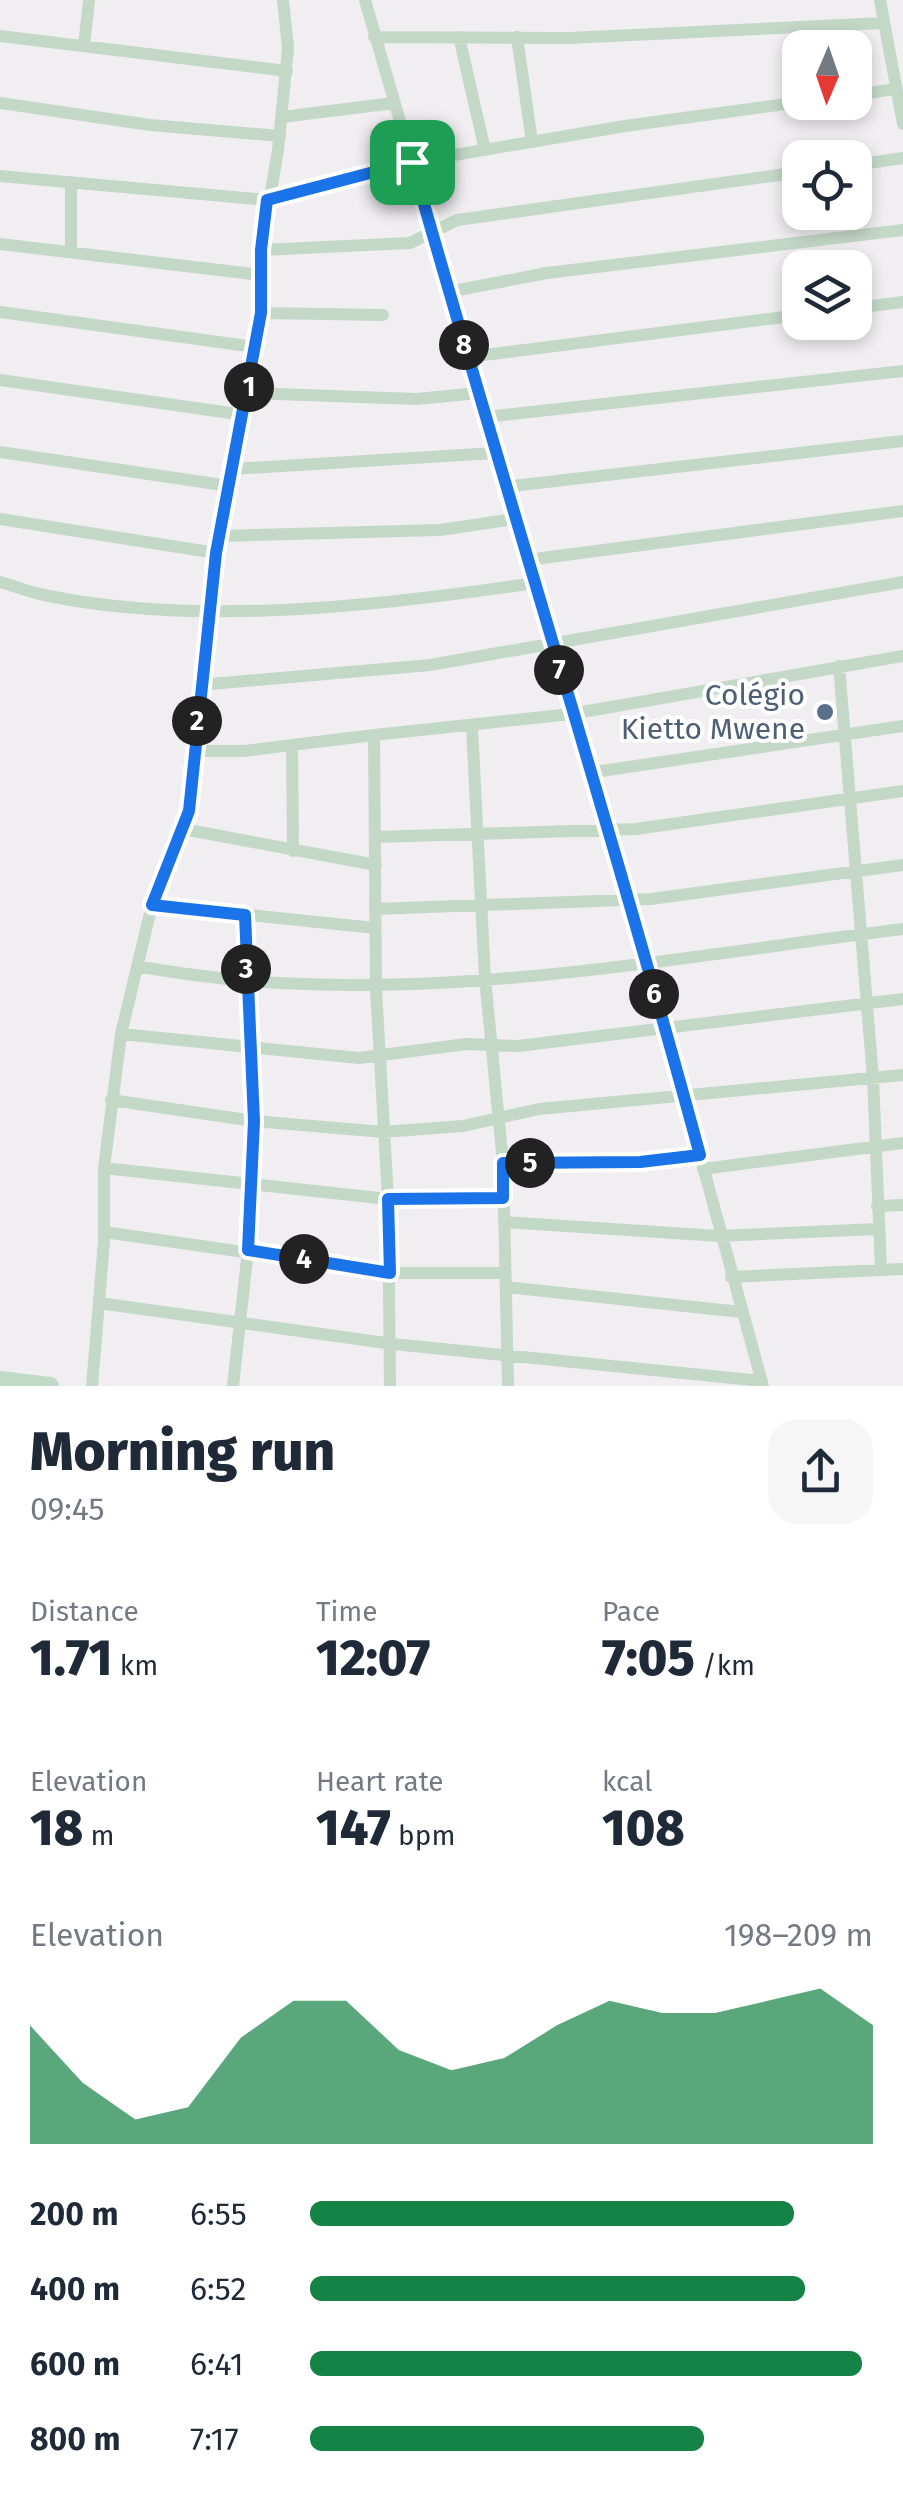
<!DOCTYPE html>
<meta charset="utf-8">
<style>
body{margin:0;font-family:"Fira Sans",sans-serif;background:#f6f6f7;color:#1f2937;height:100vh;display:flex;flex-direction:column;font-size:38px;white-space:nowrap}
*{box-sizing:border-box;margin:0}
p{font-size:32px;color:#747a83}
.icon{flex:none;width:55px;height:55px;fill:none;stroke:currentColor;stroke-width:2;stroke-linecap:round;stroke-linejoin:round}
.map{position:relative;height:1386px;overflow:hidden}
.details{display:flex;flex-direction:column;background:#fff;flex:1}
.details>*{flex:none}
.needle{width:65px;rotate:182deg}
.controls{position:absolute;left:782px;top:30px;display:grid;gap:20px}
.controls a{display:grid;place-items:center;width:90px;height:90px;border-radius:20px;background:#fff;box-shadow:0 5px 15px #0003;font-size:50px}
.pin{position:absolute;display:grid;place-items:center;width:85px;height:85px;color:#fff;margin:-42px;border-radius:20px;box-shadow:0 5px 15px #0006}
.km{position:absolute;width:50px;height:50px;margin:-25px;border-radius:50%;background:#222;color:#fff;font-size:28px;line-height:50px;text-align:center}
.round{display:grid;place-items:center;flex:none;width:105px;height:105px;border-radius:30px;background:#f6f6f7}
.headline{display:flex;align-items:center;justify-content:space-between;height:170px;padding:0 30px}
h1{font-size:55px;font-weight:800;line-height:75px}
.metrics{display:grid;grid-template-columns:repeat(3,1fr);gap:15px;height:170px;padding:10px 30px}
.metrics div{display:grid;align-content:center}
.metrics b{font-size:50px;font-weight:800}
.metrics small{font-size:28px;font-weight:400}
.metrics p{font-size:28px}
.chart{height:280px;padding:20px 30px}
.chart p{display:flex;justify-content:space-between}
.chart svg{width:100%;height:180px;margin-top:10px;fill:#158346;opacity:.7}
ul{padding:0 30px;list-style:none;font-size:32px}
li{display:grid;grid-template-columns:160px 120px 1fr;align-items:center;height:75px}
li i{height:25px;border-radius:12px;background:#158346}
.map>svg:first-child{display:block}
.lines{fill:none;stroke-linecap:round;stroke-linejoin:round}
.minor{stroke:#c4d8c8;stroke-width:12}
.secondary{stroke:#bfdac7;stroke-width:18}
.route-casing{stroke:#fff;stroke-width:20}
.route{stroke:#1a73e8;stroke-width:12}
.service-dot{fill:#5c6f8a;stroke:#fff;stroke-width:4}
.labels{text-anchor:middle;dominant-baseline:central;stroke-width:8;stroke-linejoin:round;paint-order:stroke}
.service-label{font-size:30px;fill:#4e5e75;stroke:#fff;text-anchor:end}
</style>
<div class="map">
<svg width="903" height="1386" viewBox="0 0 903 1386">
<rect width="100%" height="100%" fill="#f1eef2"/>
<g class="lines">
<path class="minor" d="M365,0L588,773L630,899L763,1386
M880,0L903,124
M0,36L287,71
M374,37L569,38L883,23
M459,37L485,150
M517,37L532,142
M84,46L89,0
M855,95L895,89
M0,103L150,125L280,136
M282,117L394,103
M855,165L903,158
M0,176L267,200L413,162L625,126L800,102
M0,244L261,275
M261,250L410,243L457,220L800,172
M71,252V185
M448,292L547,273L903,230
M855,308L903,302
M0,312L255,347
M261,313L383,315
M468,357L800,315
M0,380L244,415
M248,393L417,399L478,393
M485,417L903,371
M0,452L229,486
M233,469L495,453
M504,487L903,441
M0,519L216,553
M220,536L440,530L514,519
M527,560L903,511
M0,582C15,586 29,592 44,595C196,627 381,606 534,583
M839,666L873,1078L881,1270
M199,685L430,665L903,582
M472,728L485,978L503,1163L508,1386
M292,745L293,851
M196,751H244L374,735
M588,773L903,726
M183,829L376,865
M376,837L636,829L903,791
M152,905L375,928
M375,909L651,899L903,865
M137,966C391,1014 650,960 903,929
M121,1034L359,1058L466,1044L518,1046L903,999
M111,1100L254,1121L383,1132L463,1126L539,1109L903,1075
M503,1163L640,1162L700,1155
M104,1168L388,1199L503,1198
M703,1169L903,1143
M877,1206L903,1205
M504,1222L719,1236L877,1229
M104,1232L390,1273H506
M731,1277L903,1269
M506,1287L741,1312
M99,1303L393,1344L762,1381
M92,1386L104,1241V1168L121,1034L152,905L189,811L216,553L261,313V250L278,150L288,48L283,0
M233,1386L248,1250L254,1121L245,915
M390,1386L388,1199L376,989L374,735L571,714L903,656"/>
<path class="secondary" d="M0,1380L50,1386"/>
</g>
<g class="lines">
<defs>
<path id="route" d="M412,162C506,494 610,823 700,1155L640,1162L503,1163V1198L388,1199L390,1273L248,1250L254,1121L245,915L152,905L189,811L216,553L261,313V250L267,200Z"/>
</defs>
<use href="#route" class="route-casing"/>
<use href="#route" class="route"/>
</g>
<circle class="service-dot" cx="825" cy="712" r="10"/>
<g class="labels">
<g class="service-label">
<text x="805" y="695">Colégio<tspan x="805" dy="34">Kietto Mwene</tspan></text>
</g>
</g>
</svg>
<div class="controls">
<a><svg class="needle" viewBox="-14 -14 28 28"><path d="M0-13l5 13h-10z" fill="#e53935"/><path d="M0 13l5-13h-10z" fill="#747a83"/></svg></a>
<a><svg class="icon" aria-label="locate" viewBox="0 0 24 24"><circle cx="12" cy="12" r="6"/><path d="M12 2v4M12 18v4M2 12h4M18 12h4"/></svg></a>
<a><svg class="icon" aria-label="layers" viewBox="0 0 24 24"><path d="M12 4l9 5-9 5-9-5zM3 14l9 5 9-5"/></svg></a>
</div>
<div class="pin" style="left:412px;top:162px;background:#1e9e55"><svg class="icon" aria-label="arrive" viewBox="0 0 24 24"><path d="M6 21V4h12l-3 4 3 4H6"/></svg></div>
<b class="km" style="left:249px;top:387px">1</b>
<b class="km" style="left:197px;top:721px">2</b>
<b class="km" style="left:246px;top:969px">3</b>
<b class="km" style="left:304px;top:1259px">4</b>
<b class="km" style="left:530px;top:1163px">5</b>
<b class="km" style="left:654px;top:994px">6</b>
<b class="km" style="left:559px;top:670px">7</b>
<b class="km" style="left:464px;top:345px">8</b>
</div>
<section class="details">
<div class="headline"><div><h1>Morning run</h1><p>09:45</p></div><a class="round"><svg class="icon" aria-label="share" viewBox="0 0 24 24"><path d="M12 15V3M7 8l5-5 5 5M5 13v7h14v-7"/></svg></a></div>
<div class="metrics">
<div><p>Distance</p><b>1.71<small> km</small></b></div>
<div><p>Time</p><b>12:07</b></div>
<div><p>Pace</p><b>7:05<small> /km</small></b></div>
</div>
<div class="metrics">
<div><p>Elevation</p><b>18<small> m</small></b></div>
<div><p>Heart rate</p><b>147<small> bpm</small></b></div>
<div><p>kcal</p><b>108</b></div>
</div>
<div class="chart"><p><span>Elevation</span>198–209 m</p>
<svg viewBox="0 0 160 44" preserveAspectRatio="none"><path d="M0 44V15L10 29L20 38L30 35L40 18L50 9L60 9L70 21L80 26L90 23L100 15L110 9L120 12L130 12L140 9L150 6L160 15V44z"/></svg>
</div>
<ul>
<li><b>200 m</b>6:55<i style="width:86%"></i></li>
<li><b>400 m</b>6:52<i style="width:88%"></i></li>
<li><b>600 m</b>6:41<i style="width:98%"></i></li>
<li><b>800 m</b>7:17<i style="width:70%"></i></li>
</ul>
</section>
